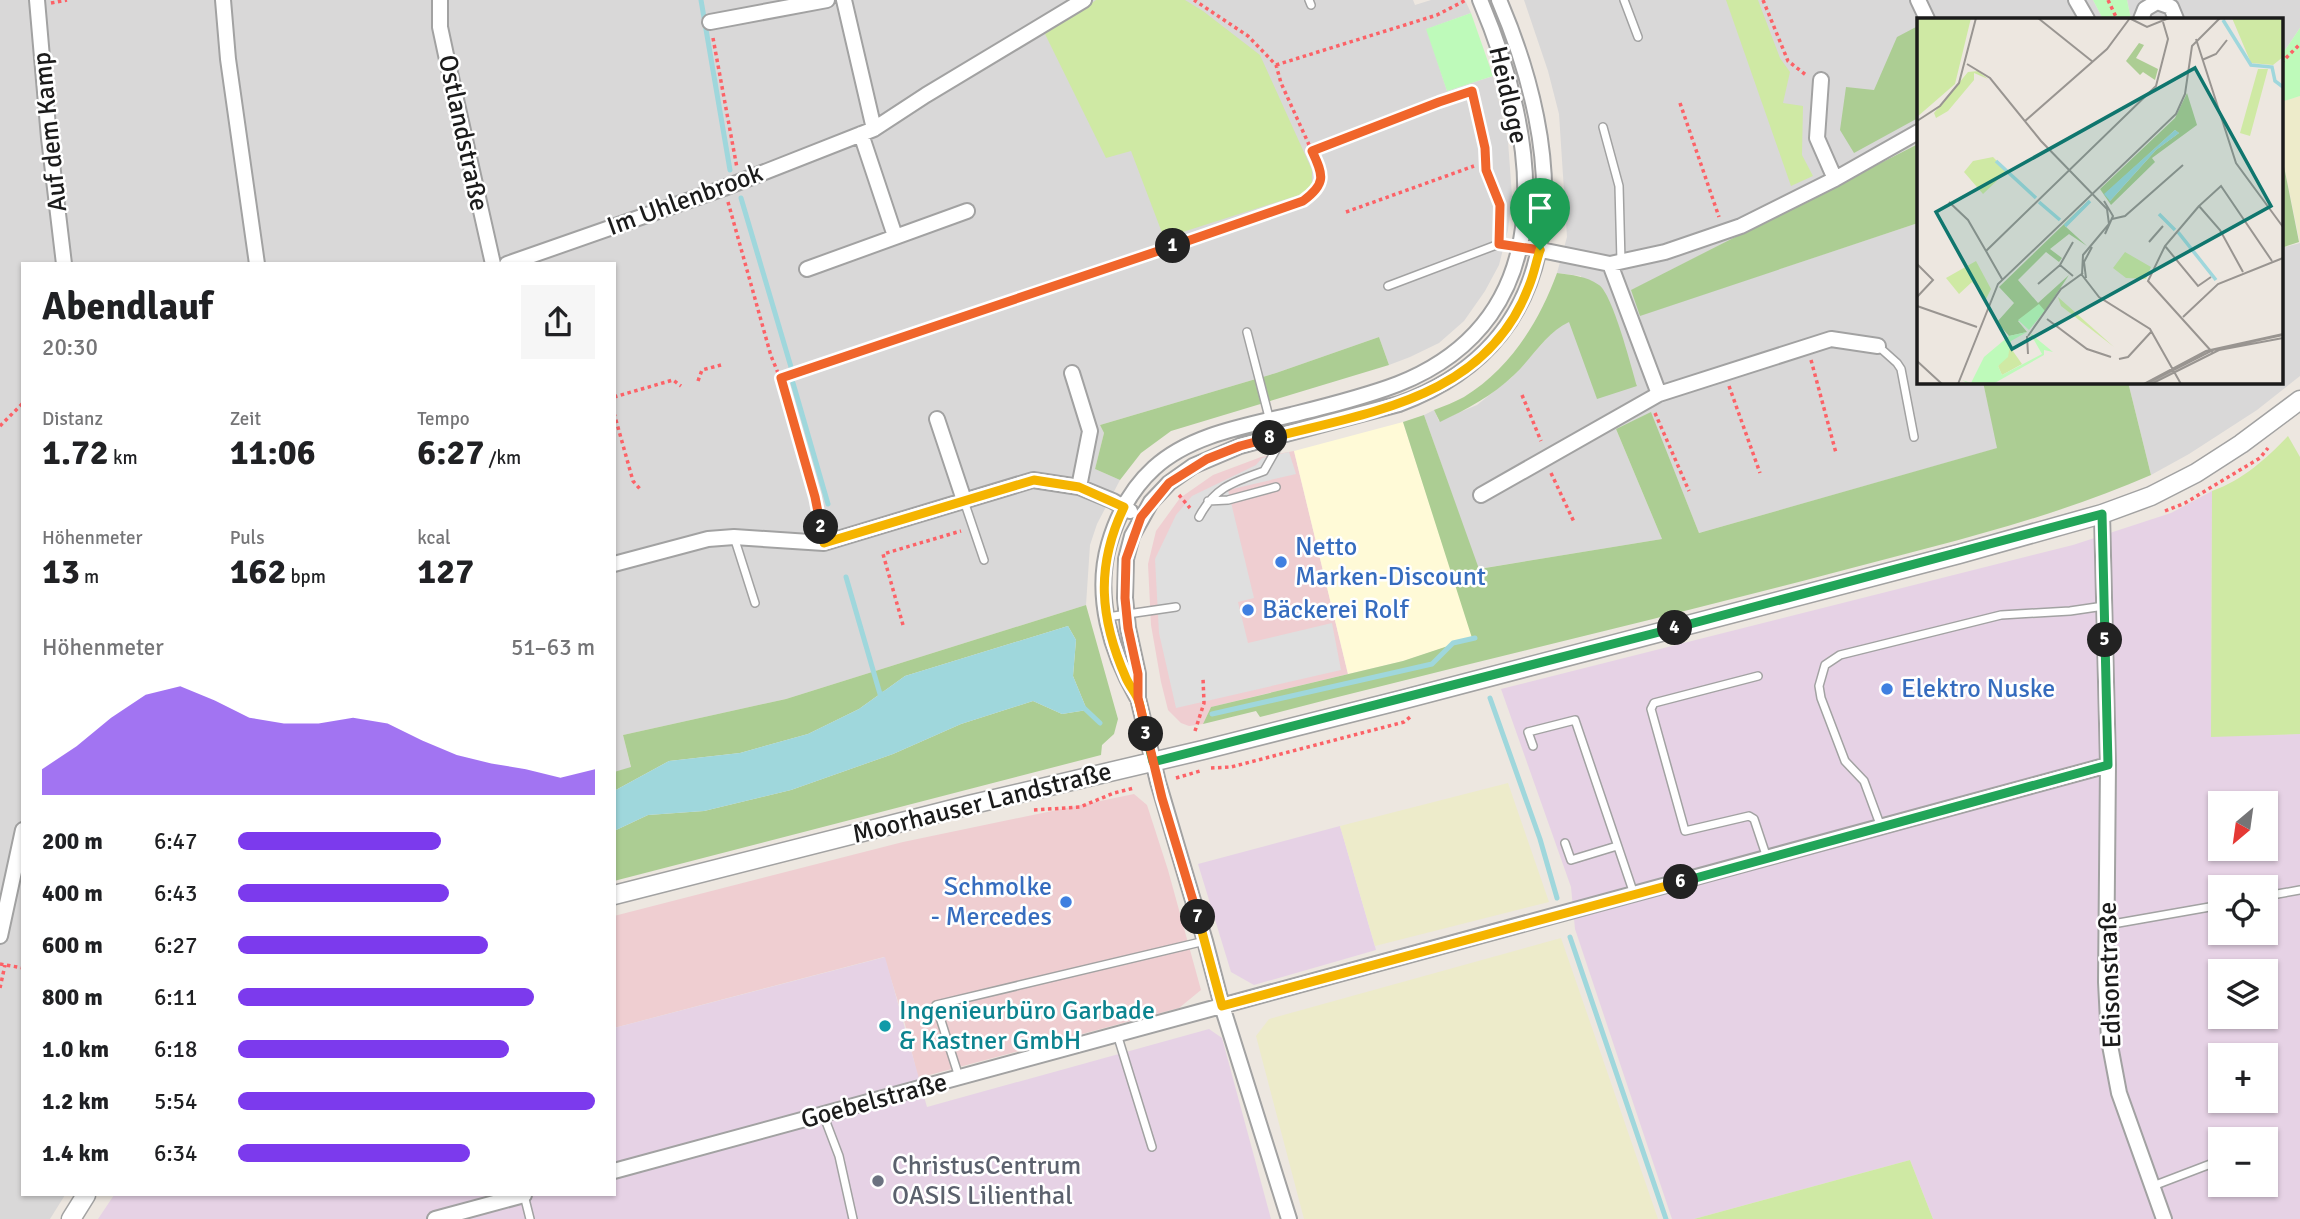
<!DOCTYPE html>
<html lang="de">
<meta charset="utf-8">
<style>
body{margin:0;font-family:Signika,sans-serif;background:#f6f6f6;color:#202124;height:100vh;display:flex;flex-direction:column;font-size:26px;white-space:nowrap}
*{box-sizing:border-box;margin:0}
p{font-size:23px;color:#757577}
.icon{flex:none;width:38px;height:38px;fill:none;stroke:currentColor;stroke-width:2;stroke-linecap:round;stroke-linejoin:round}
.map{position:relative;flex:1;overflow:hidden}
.panel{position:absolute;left:21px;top:262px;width:595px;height:934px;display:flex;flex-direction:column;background:#fff;border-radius:0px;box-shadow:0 2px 5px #0004}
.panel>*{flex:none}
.needle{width:46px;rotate:209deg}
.controls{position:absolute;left:2208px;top:791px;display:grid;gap:14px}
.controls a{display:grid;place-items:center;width:70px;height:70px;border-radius:0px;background:#fff;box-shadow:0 2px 5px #0004;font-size:35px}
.pin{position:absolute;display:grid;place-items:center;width:60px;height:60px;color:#fff;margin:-72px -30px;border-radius:50% 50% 50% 0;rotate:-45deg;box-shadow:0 0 7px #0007}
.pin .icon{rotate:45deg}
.km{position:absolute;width:35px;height:35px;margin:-18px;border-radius:50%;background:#222;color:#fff;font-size:19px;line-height:35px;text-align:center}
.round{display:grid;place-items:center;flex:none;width:74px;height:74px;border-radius:0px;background:#f6f6f6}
.headline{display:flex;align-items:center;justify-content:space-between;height:119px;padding:0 21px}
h1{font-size:38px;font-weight:700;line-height:52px}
.stats{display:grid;grid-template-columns:repeat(3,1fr);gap:10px;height:119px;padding:7px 21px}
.stats div{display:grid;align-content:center}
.stats b{font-size:35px;font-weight:700}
.stats small{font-size:19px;font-weight:400}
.stats p{font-size:19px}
.chart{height:196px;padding:14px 21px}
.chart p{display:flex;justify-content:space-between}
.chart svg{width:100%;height:126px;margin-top:7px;fill:#7c3aed;opacity:.7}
ul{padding:0 21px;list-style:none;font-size:23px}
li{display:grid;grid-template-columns:112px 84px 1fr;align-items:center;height:52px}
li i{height:18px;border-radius:9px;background:#7c3aed}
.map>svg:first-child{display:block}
.residential{fill:#d9d8d8}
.commercial{fill:#efced1}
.industrial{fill:#e6d2e5;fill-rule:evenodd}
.education{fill:#fffad7}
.farmland{fill:#edebca}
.grass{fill:#cfe9a4}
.forest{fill:#accd93}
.park{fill:#befaba}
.parking{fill:#dfdfdf}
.water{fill:#9fd7dc}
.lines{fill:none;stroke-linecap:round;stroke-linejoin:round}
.stream{stroke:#9fd7dc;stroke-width:5}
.service-casing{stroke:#a2a2a2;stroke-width:10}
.minor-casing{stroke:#a2a2a2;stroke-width:18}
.tertiary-casing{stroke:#a2a2a2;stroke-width:21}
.path{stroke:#fc6267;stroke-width:3.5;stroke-dasharray:3.5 3.5;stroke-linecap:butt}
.service{stroke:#fff;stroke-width:7}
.minor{stroke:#fff;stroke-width:14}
.tertiary{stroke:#fff;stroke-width:18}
.split-1-casing{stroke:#fff;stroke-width:14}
.split-2-casing{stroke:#fff;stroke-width:14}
.split-3-casing{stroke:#fff;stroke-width:14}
.split-4-casing{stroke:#fff;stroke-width:14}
.split-5-casing{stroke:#fff;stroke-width:14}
.split-6-casing{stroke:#fff;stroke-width:14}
.split-7-casing{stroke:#fff;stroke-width:14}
.split-8-casing{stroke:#fff;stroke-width:14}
.split-9-casing{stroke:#fff;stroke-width:14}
.split-1{stroke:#f0652b;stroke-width:9}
.split-2{stroke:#f0652b;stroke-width:9}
.split-3{stroke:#f5b400;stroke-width:9}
.split-4{stroke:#22a559;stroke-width:9}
.split-5{stroke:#22a559;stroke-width:9}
.split-6{stroke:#22a559;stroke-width:9}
.split-7{stroke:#f5b400;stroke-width:9}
.split-8{stroke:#f0652b;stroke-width:9}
.split-9{stroke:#f5b400;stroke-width:9}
.shop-dot{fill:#3f7fe0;stroke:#fff;stroke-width:2.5}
.culture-dot{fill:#0f9aa8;stroke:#fff;stroke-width:2.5}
.worship-dot{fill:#6b7280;stroke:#fff;stroke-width:2.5}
.labels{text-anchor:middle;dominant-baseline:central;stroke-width:5;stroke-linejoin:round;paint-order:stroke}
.street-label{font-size:26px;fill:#1b1b1b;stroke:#fff}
.shop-label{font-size:26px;fill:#366cbe;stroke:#fff;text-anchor:start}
.culture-label{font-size:26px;fill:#0d838f;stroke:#fff;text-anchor:start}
.worship-label{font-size:26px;fill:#5b616d;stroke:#fff;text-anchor:start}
.inset-river{fill:none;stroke:#9fd7dc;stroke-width:3.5}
.inset-road{fill:none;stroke:#999591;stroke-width:2}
.view{fill:#0f766e;fill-opacity:0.15;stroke:#0f766e;stroke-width:3.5}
.inset-edge{fill:none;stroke:#1b1b1b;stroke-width:3.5}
</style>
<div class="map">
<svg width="2300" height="1219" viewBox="0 0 2300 1219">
<rect width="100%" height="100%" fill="#ede7e0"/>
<path class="residential" d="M0,0H1413L1415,5L1431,0H1465L1471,13L1427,29L1447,91L1493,76L1508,141L1512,196L1508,230L1499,265L1485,291L1464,321L1439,343L1410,357L1389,365L1379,337L1276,373L1100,425L1104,433L1095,469L1120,480L1097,524L1090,545L1086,605L786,699L623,735L631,768L614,772V264H23V1195H65L50,1219H0Z
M1524,0H2093L2103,19H1918V144L1632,290L1641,315L1918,223V382H1983L1998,448L1699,533L1651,413L1616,429L1662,539L1478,569L1424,415L1434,410L1439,421L1477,405L1512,377L1556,328L1570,321L1597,398L1581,276L1557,273L1567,237L1559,114L1548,71Z
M2127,0H2300V28L2281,56V19H2131Z
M2300,243V376L2257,410L2189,454L2151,475L2128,382H2281V248Z"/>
<path class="commercial" d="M1294,451L1348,674L1211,707L1203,724L1189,726L1181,723L1168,710L1161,682L1151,625L1148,564L1156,531L1180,498L1213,475L1261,457Z
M1134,794L1147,805L1168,870L1201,990L1179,1008L918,1078L905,1024L884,957L614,1028V916L903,842Z"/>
<path class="industrial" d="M2212,491L2211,736L2300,734V1219H1933L1910,1160L1694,1219H1672L1575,929L1571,887L1501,689L2073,545L2171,513ZM2221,803H2266V849H2221ZM2221,887H2266V933H2221ZM2221,971H2266V1017H2221ZM2221,1055H2266V1101H2221ZM2221,1139H2266V1185H2221Z
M1340,826L1376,950L1254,985L1231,972L1198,864Z
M885,957L927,1107L1209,1029L1222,1038L1271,1219H98L114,1195H614V1028Z"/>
<path class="education" d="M1403,422L1473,638L1403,661L1348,674L1294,451Z"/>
<path class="farmland" d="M2300,96V243L2281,151V102Z
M1508,783L1549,902L1375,946L1340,826Z
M1561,938L1658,1219H1304L1256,1036L1269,1019Z"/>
<path class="grass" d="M1096,0H1185L1203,11L1260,55L1312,170V186L1302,194L1164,238L1131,151L1106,158L1045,34Z
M1726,0H1758L1780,58L1790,72L1783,103L1803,106L1802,155L1813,176L1791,186Z
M2288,436L2300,457V734L2211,737L2212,491C2243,480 2266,459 2288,436Z
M1910,1160L1933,1219H1694Z"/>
<path class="forest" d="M1916,27L1918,34V118L1854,153L1840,130L1846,87L1874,90L1897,37Z
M1918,144V223L1640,316L1631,290Z
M2281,151L2299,242L2281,248Z
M1557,273C1572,275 1586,276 1599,285C1613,295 1631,366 1637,386L1597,399L1569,322C1547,332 1532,358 1514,375C1492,396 1467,409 1440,422L1434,410C1444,406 1455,402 1464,397C1510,369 1539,322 1557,273Z
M1379,337L1389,365L1171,431L1141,453L1120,480L1095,469L1104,433L1100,425L1276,373Z
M1983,382H2128L2151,475C2048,520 1938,545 1829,574C1639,624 1449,668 1260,717L1256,711L1203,724L1211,707L1403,661L1472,638L1403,422L1424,415L1479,569L1662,539L1616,429L1651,412L1699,533L1997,448Z
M1086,605L1118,719L1114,734L1102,745L1101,755L614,881V831L648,815L704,811L791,790L893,754L961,724L1033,701L1062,714L1087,710L1073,676L1076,640L1068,626L905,676L859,709L808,734L740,753L669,761L614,791V772L631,767L623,735L786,699Z"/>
<path class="park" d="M2093,0H2127L2131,19H2103Z
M1471,13L1493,76L1447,91L1426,29Z
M2300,28V96L2281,102V56Z"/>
<path class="parking" d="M1289,452L1296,474L1228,490L1254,598L1238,602L1248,643L1332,623L1341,670L1176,708L1159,633L1155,559L1176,515L1192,496L1256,465L1262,458Z"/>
<path class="water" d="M1068,626L1076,640L1073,676L1087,710L1062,714L1033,701L961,724L893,754L791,790L704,811L648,815L614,831V791L669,761L740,753L808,734L859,709L905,676Z"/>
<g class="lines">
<path class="stream" d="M701,0L730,170
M741,198L791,367
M793,383L828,504
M846,577L880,694H884
M1490,698L1540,839L1557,898
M1083,707L1100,723
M1212,714L1432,664L1453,643L1475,638
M1570,937L1666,1219"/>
<defs>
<path id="service" d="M1309,0L1311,5
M1624,0L1638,37
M1472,91L1485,148L1486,170L1500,205L1499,244
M1603,127L1619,186L1621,261
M1388,286L1499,244L1520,246
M1878,346L1897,363L1901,369L1914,437
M964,501L984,560
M1208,501L1228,500L1276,487
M1199,517C1215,487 1233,482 1264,471L1277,448L1247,332
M734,537L755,603
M1107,617L1176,607
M1758,676L1654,703L1651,709L1685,831L1749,816L1754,819L1767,858
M1533,746L1528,732L1575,720L1634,894
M1881,827L1864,781L1845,761L1821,698L1819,686L1825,665L1840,655L2001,615L2070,611L2104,606
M1565,843L1571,860L1617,846
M2266,896L2300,890
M2107,925L2221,905
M1117,1034L1152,1147
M959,1077L936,1005L1205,941
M823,1114L839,1156L853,1219
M2153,1186L2221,1160
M524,1195L530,1219"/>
<path id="minor" d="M37,0L49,138L64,264
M223,0L228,59L257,264
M440,0V27L446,55L493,264
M844,0L874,129
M1918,0L1927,19
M2076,0L2087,19
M2141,19L2145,9L2157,2L2171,7L2176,19
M710,22L827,0
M1821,80L1817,138L1835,179
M861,134L895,236
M1531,248L1610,264L1665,252L1741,226L1835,179L1918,132
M507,264L724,188L874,129L926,95L1084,0
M1610,264L1659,394L1831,339L1878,346
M807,269L967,211
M1072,373L1090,431L1079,487
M937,419L964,500
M1481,495L1659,394
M614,564L708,539L734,537L824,543L1033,480L1079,487L1113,501L1130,511
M1137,697C1111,652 1094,596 1109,544C1117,516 1132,488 1154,468C1190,435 1245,426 1291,415C1327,406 1364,397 1398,384C1567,317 1538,136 1480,0
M2108,765L2106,982L2109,1040L2119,1093L2164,1219
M0,936L23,830
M614,1171L2108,765L2102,514
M435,1219L524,1195
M1289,1219L1222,1006L1205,941L1158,782L1138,698V674L1128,628L1125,598L1126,559L1132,536L1151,502L1169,483L1193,466L1240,446L1399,404C1582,337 1563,149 1499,0"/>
<path id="tertiary" d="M614,895L969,805L1203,750L1401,700L1959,554L2102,514L2151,496L2196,473L2241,444L2300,400
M71,1219L86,1195"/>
</defs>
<use href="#service" class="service-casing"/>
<use href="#minor" class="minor-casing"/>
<use href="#tertiary" class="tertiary-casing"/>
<path class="path" d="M1763,0L1788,61L1806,75
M2108,0L2117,19
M51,3L67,0
M713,38L737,168
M2281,63L2300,44
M1276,65L1437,15L1466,0
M1680,103L1719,217
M1312,151L1461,95
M728,202L771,356C793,407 811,473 821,527
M1346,212L1474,166
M1811,360L1836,453
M781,378L1303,201C1316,191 1322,186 1320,169L1281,83L1276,65L1248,36L1194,0
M698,381L702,370L721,365
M1729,386L1760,473
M1522,395L1541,441
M614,397L673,380L681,386
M614,413L633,481L640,489
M1655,413L1689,491
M0,426L23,403
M1551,473L1574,522
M1179,495L1190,508
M2165,511L2185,503L2260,458L2268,448
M903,625L883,554L961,531
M1195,731L1204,703L1203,678
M1211,768L1231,767L1404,722L1410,717
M1176,778L1200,771
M1034,810L1080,807L1114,793L1134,788
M0,964L23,968
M0,988L5,965"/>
<use href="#service" class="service"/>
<use href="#minor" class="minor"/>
<use href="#tertiary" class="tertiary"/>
</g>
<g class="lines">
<defs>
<path id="split-1" d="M1173,246L1303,201C1326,184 1324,176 1312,151L1439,102L1472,91L1485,148L1486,170L1500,205L1499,244L1540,250"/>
<path id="split-2" d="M821,527L815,497L781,378L1173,246"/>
<path id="split-3" d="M821,527L824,543L1034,480L1079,487L1124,507C1095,567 1100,619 1126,678C1129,685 1134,691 1137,697C1142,708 1143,722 1146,734"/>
<path id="split-4" d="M1146,734L1153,762L1675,628"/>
<path id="split-5" d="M1675,628L2102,514L2105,640"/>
<path id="split-6" d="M1681,882L2108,765L2105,640"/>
<path id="split-7" d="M1198,917L1222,1006L1681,882"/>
<path id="split-8" d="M1198,917L1162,798L1138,698V674L1128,628L1125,598L1126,559L1141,517L1169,483L1207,459L1240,446L1270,438"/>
<path id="split-9" d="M1270,438C1370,412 1487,398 1529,286C1534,274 1536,262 1540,250"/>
</defs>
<use href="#split-1" class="split-1-casing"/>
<use href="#split-2" class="split-2-casing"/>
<use href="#split-3" class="split-3-casing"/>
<use href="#split-4" class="split-4-casing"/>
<use href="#split-5" class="split-5-casing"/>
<use href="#split-6" class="split-6-casing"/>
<use href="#split-7" class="split-7-casing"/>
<use href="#split-8" class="split-8-casing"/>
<use href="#split-9" class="split-9-casing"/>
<use href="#split-1" class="split-1"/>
<use href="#split-2" class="split-2"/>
<use href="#split-3" class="split-3"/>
<use href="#split-4" class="split-4"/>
<use href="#split-5" class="split-5"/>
<use href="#split-6" class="split-6"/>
<use href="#split-7" class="split-7"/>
<use href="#split-8" class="split-8"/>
<use href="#split-9" class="split-9"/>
</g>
<g class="shop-dot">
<circle cx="1281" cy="562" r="7"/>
<circle cx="1248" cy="610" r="7"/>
<circle cx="1887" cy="689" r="7"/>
<circle cx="1066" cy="902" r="7"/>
</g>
<circle class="culture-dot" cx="885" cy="1026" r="7"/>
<circle class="worship-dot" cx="878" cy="1181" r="7"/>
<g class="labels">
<g class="street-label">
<text transform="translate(1508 95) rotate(77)">Heidloge</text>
<text transform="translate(50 132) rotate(-96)">Auf dem Kamp</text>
<text transform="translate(463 133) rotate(78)">Ostlandstraße</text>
<text transform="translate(685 200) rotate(-20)">Im Uhlenbrook</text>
<text transform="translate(982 803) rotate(-14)">Moorhauser Landstraße</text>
<text transform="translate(2110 975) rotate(-92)">Edisonstraße</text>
<text transform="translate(874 1101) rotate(-15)">Goebelstraße</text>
</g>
<g class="shop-label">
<text x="1295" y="547">Netto<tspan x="1295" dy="30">Marken-Discount</tspan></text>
<text x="1262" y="610">Bäckerei Rolf</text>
<text x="1901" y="689">Elektro Nuske</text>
<text x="1052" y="887" text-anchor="end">Schmolke<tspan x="1052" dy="30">- Mercedes</tspan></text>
</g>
<g class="culture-label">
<text x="899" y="1011">Ingenieurbüro Garbade<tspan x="899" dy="30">&amp; Kastner GmbH</tspan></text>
</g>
<g class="worship-label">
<text x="892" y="1166">ChristusCentrum<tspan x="892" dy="30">OASIS Lilienthal</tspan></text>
</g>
</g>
<g transform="translate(1917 18)">
<rect width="366" height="366" fill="#ede7e0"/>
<path d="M0,0H54L38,66L0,99ZM315,0H365L366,39L356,47L334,45ZM341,51H351L333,118L323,115ZM61,53L71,61L57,55V62L31,93L19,100L17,95L51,54ZM76,139L90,153L66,176L47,154L56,143ZM208,234L234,249L229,261L209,260L196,250ZM59,243L74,271L69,281L55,264L42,276L29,260ZM141,279L197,329L144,288ZM93,329L105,346L85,357L81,348Z" fill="#cfe9a4"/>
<path d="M222,25L227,27L219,40L241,51L238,62L226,54L223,57L209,43ZM270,75L280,107L235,140L238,144L194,187L183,171L258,100ZM258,112L262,115L239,132L193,183L190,174ZM173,181L148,208L170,228L152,216L133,231L145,240L142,244L129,234L101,262L121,285L152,257L128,293L101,303L110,314L92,318L80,304L97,285L82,269Z" fill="#accd93" fill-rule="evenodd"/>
<path d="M122,286L128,293L112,312L101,302ZM110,314L94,323L91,339L81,348L85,357L125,336L113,315L136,334L127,332V337L76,366H52L45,362L54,365L67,339L92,318Z" fill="#befaba"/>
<path d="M258,112L262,115L239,132L193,183L187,176Z" fill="#9fd7dc"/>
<path class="inset-river" d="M306,2L334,47L355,49L358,63L366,69M79,143L119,180M122,184L143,202M242,196L258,212M148,208L173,183M261,214L299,262"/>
<path class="inset-road" d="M121,0L176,44M212,0L230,9L252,0M279,21L319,145L366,209M285,42L299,36L310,22M50,46L73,60L124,123L190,191L192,206L166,237L165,257L182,279L233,311L264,366M0,103L23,88L42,65L59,0M108,103L190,31L213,0M187,183L196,198L188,216M32,184L51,202L69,233M282,188L248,228L231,263L296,335M195,201L208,198L266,147M232,224L246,208M248,228L281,268L294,259M0,246L16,262L0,279M143,247L156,224M326,254L303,212L282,188L304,168L355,243M169,260L167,244L175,229M85,261L69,233L239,68L251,21L246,4M121,266L143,247L156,258M0,288L60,309M266,299L301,266L366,240M130,301L170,331L194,339M111,318L144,271L166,255M110,323V318L111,336M202,341L211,339L234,314M0,343L25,366M41,366L81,266L259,96L268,76L275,28L303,0M227,366L289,333L366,316M229,366L296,332L366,317M234,366L302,332L366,320"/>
<path class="view" d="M278,50L354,188L95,331L19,194Z"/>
<rect width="366" height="366" class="inset-edge"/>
</g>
</svg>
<div class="controls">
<a><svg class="needle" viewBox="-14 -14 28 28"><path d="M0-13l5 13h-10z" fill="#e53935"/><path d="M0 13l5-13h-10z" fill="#757577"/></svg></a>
<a><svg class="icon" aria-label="locate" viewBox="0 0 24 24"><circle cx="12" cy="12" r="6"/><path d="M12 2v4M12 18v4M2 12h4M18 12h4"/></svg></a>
<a><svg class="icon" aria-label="layers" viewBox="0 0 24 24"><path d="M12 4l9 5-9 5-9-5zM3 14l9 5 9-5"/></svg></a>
<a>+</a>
<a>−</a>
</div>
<div class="pin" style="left:1540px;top:250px;background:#1e9e55"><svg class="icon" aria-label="arrive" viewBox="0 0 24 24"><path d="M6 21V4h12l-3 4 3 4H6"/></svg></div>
<b class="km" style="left:1173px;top:246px">1</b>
<b class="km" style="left:821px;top:527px">2</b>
<b class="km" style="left:1146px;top:734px">3</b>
<b class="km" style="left:1675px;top:628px">4</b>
<b class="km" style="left:2105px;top:640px">5</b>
<b class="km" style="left:1681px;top:882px">6</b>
<b class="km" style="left:1198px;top:917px">7</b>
<b class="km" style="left:1270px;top:438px">8</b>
<section class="panel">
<div class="headline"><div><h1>Abendlauf</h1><p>20:30</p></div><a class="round"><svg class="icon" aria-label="share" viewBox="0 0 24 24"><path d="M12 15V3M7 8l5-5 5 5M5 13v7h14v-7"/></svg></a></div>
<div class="stats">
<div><p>Distanz</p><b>1.72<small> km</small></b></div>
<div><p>Zeit</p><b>11:06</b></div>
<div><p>Tempo</p><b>6:27<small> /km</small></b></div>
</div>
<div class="stats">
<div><p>Höhenmeter</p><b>13<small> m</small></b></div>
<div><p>Puls</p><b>162<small> bpm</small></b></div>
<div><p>kcal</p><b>127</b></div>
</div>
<div class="chart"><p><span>Höhenmeter</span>51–63 m</p>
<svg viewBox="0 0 160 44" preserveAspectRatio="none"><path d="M0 44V35L10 27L20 17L30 9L40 6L50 11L60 17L70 19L80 19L90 17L100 19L110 25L120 30L130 33L140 35L150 38L160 35V44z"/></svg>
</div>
<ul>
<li><b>200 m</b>6:47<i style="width:57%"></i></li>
<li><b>400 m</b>6:43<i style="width:59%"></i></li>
<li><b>600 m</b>6:27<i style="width:70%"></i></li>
<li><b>800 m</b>6:11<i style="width:83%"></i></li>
<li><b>1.0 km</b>6:18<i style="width:76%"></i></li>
<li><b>1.2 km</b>5:54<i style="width:100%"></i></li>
<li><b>1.4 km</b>6:34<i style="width:65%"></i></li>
</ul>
</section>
</div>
